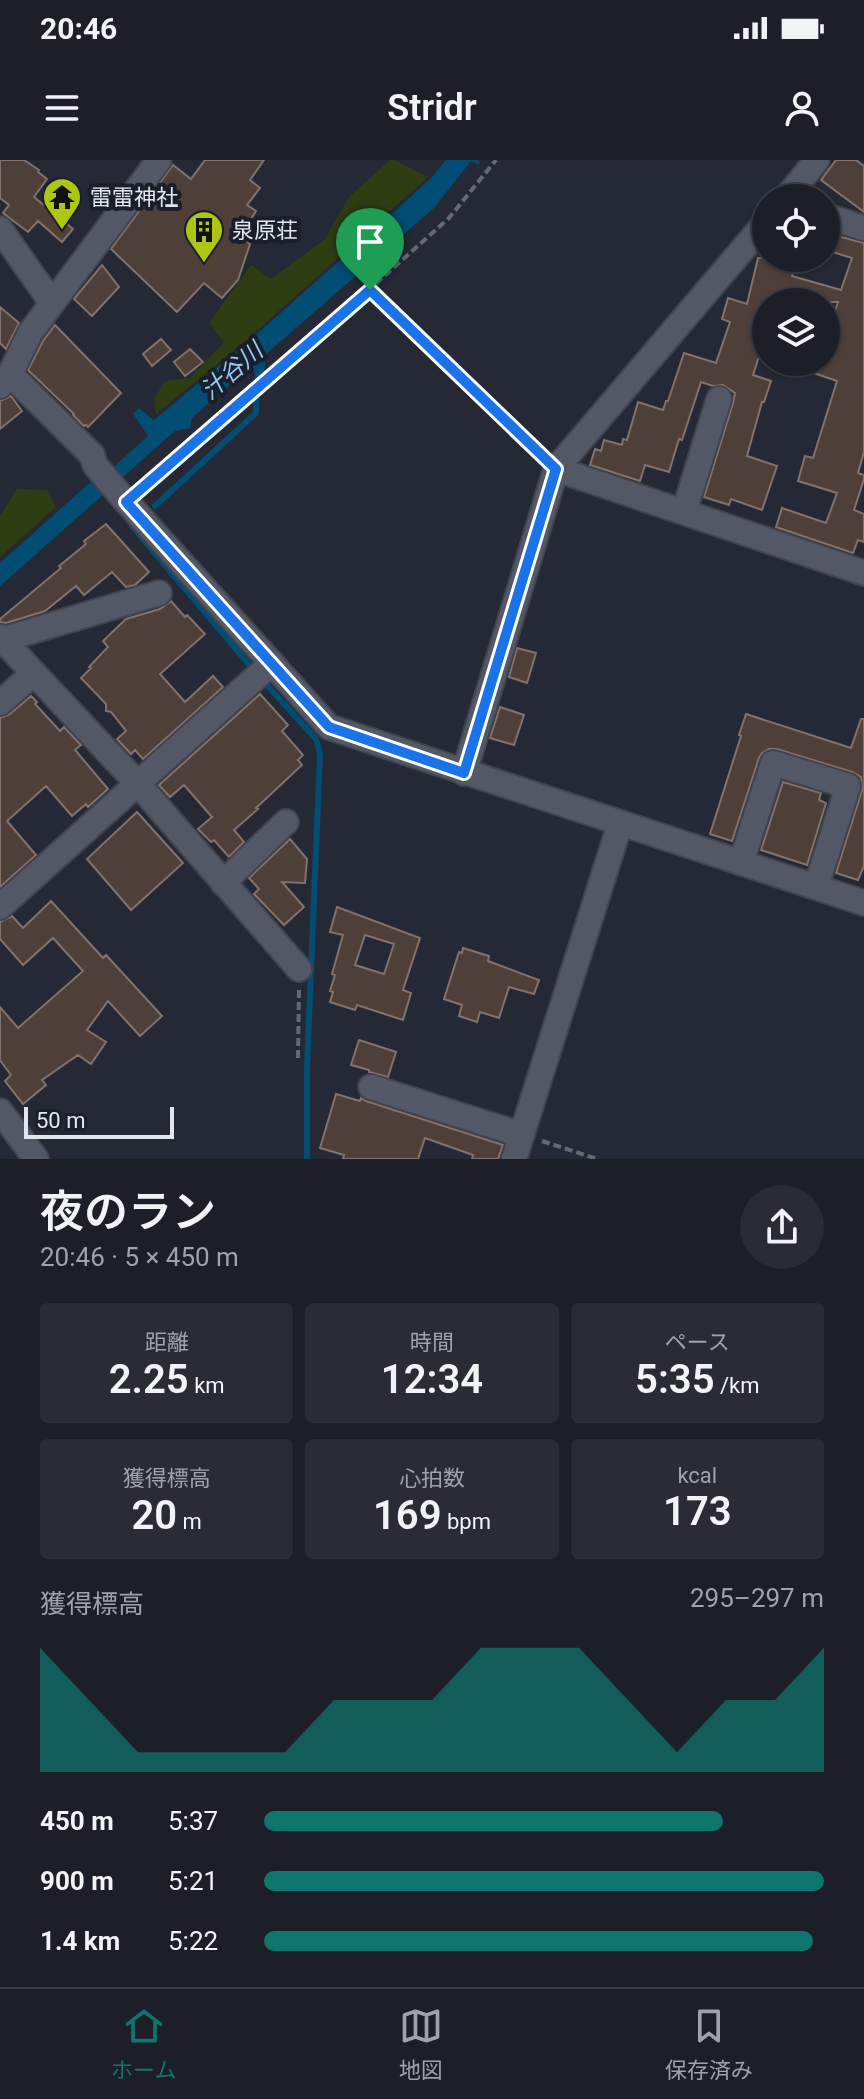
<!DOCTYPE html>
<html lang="ja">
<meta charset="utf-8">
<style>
body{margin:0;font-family:Roboto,"Noto Sans JP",sans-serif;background:#292c34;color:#f1f3f6;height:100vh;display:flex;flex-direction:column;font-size:30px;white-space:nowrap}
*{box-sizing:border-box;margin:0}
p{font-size:26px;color:#a0a2a8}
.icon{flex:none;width:44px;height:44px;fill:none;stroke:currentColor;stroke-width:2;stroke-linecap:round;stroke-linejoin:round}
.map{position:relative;height:999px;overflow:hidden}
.details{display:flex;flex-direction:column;background:#1c1f28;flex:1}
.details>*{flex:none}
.fabs{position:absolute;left:752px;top:24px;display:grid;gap:16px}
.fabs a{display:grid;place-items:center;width:88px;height:88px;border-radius:50%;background:#1c1f28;box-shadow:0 2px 6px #0004,0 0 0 2px #3a3d45;font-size:40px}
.scale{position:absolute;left:24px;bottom:20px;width:150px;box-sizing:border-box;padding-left:8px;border:4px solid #e3e6ee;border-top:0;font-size:22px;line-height:28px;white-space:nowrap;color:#e3e6ee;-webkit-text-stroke:6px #1b1f2b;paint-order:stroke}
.pin{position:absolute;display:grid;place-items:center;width:68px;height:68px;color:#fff;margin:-82px -34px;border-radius:50% 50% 50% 0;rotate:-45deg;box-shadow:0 0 8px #0007}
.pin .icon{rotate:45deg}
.round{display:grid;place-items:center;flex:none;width:84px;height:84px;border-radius:42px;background:#292c34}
.head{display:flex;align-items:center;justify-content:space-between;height:136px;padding:0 40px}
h1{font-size:44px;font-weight:600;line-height:60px}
.figures{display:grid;grid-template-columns:repeat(3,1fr);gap:12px;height:136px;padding:8px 40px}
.figures div{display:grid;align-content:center;border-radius:8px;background:#292c34;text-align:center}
.figures b{font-size:40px;font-weight:600}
.figures small{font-size:22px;font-weight:400}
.figures p{font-size:22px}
.chart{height:224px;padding:16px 40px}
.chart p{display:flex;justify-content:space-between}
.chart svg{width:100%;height:144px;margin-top:8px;fill:#0f766e;opacity:.7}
ul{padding:0 40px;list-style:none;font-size:26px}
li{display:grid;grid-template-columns:128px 96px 1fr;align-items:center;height:60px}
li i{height:20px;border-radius:10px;background:#0f766e}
.status{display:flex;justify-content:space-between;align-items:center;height:56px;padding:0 40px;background:#1c1f28;direction:ltr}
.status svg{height:22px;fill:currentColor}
header{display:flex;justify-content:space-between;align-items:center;height:104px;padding:0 40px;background:#1c1f28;font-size:36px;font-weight:600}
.menu{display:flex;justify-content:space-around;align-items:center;height:112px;border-top:2px solid #3a3d45;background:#1c1f28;font-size:22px;color:#a0a2a8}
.menu a{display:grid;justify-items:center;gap:4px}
.menu .selected{color:#0f766e}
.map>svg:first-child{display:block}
.green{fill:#2f3e12}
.water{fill:#014d74}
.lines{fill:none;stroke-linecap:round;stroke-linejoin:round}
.stream{stroke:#014d74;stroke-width:6}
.building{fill:#4e3f39;stroke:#83726c;stroke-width:2;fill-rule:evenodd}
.minor-casing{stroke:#41444e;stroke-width:28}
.path{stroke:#656973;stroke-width:4;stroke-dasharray:8 4;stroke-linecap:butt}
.minor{stroke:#535866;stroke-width:24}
.route-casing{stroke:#fff;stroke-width:16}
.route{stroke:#1a73e8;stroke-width:10}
.labels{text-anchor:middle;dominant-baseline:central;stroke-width:8;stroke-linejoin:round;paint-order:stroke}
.poi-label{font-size:22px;fill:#e3e6ee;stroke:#1b1f2b;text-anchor:start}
.water-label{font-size:24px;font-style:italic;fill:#8fcbf6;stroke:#1b1f2b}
</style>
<div class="status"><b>20:46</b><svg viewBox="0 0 49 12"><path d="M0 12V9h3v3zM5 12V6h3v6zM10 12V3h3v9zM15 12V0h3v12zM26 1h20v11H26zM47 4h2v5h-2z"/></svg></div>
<header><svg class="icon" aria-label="menu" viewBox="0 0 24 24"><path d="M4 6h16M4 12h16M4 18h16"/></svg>Stridr<svg class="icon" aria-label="person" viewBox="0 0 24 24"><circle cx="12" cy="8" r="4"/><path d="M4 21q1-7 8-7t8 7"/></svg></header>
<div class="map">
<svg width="864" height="999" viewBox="0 0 864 999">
<rect width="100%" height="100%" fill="#252935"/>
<path class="green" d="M390,0H395L428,17L250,177L156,254L154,239L165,221L190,218L224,182L209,163L251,105L271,119L325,79L349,37Z
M17,329L47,330L56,347L0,397V356Z"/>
<path class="water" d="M446,0H478L480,2L478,5L471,1L434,48L266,194L264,214H255L253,205L192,258L190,268L175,271L0,426V403L94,319L108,312L148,276L133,254L139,248L154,260L250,180L390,56L433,16Z"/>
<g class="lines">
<path class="stream" d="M155,346L256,253L258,206
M132,366L252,508
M265,523L316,579L320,593L307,907V999"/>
</g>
<path class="building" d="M0,0H24L39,10L38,12L47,19L34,37L73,69L62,82L38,61L28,72L3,53L9,45L0,38Z
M205,0H264L250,20L260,28L247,45L256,51L248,64L250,67L242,78L250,84L238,120L222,138L204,123L177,152L111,89L173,5L191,19Z
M836,0H856L864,6V52L821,20Z
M826,73L864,83V292L858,313L864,315V319L854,350L864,354V382L858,380L853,393L776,367L782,348L826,363L837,333L798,321L805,296L813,298L837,221L790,205V202H826V179L838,142H812L784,134L782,142H766V175L753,215L771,221L764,242H762L747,296L777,306L762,350L731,339L729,345L704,337L733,243L735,233L723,225L713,226L701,222L682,280L679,279L669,312L645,305L640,321L590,305L595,289L601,291L604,280L622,285L623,279L627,280L638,242L663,250L666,241H668L684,193L716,203L730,162L722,159L728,138L747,144L758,98H798L792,116L841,130L852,98L826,90Z
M102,105L119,127L92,156L74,139Z
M0,147L19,163L6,189L0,183Z
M55,165L121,233L88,267L86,265L84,266L73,255L74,254L28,210L43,181Z
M161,179L171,190L152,206L143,194Z
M190,189L203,202L185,216L174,202Z
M11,236L22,251L0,269V241Z
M106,364L149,412L135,425L126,427L112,412L84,435L76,426L45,451L6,463L0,462V459L61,408L59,406L86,384L84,381Z
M171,441L185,457L187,455L205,474L160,514L185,542L213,516L223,527L143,599L135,590L131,594L117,579L126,571L111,552L106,551V544L81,518L91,508L89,507L108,487L103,481L126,459L160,449Z
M517,488L536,493L527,523L509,517Z
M260,534L288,565L282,571L303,595L298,600L302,605L256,648L258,649L234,670L244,682L229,697L214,680L211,682L198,669L212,657L184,625L170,637L159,625Z
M31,536L37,542L35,544L60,571L64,567L81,585L75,590L108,629L88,647L86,644L72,656L46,626L7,661L36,695L0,727V558L10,554Z
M500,547L524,555L514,585L490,578Z
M746,554L851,588L861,559H864V706L858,720L836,713L862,630L861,617L852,612L777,589H769L762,593L759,598L732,681L710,674L741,576L739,575Z
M783,622L821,633L819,640L826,643L807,705L761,690Z
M137,652L183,703L131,750L87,699Z
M290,679L307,699L305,723L282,722L304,747L284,765L254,734L259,729L249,718Z
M51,741L103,798L106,795L162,856L140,876L108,841L87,870L106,882L91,904L78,895L42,920L46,925L23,944L5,921L11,915L0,900V847L18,868L83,811L53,778L23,805L0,779V762L12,756L23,768Z
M337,747L420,778L403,830L411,833L403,860L357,845L355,850L330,842L333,832L330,831L335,815L332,814L343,775L330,772ZM365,775L394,784L384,814L355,805Z
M463,788L489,796L488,801L539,820L534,834L509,827L499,858L480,852L477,862L459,856L462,845L444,839L459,792L462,793Z
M359,880L396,892L388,917L369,912V910L351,905Z
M336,934L360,941L361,938L366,941L503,985L498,999H472L473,995L425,978L418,999H343L344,995L320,988Z"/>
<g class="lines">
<defs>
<path id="minor" d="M786,38L817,0
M826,56L864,68
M0,69L52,143
M10,214L92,295L95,305L123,338L329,567L864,743
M0,226L10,214L30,173L159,0
M556,309L864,413
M684,352L719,239
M0,477L138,624L299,809
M2,480L159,433
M0,543L34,513
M464,613L556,309L766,62
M741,703L773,603L848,626L816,727
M223,723L286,662
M0,747L272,503
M371,927L522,975
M0,951L36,999
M514,999L620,664"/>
</defs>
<use href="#minor" class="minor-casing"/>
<path class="path" d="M370,130L541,295
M141,329L264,224L449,58L496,0
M298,898L299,827
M542,981L597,999"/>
<use href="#minor" class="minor"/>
</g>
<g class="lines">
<defs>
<path id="route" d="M370,130L556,309L464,613L329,567L126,342Z"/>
</defs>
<use href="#route" class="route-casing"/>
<use href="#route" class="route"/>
</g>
<defs>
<symbol id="temple-pin" viewBox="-11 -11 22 30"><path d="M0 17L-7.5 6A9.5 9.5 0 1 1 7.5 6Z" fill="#acc612" stroke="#1b1f2b"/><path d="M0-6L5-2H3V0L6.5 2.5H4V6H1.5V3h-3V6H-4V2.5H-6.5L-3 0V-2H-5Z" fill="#111"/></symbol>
<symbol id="building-pin" viewBox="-11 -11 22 30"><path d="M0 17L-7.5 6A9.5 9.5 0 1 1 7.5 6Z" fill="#acc612" stroke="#1b1f2b"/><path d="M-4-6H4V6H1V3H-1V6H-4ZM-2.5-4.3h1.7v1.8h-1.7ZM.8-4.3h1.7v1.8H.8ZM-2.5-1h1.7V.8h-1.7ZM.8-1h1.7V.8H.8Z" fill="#111"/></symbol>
</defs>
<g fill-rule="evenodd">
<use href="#temple-pin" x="40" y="15" width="44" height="60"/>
<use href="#building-pin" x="182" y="48" width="44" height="60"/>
</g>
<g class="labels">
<g class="poi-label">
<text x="90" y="37">雷雷神社</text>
<text x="232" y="70">泉原荘</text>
</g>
<g class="water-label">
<text transform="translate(232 211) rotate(-41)">汁谷川</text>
</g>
</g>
</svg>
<div class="fabs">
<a><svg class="icon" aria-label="locate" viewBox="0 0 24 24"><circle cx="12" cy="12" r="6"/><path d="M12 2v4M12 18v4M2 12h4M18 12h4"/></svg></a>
<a><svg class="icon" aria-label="layers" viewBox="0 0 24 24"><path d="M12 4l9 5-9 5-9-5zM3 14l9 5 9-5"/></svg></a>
</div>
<div class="scale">50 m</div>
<div class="pin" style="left:370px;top:130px;background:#1e9e55"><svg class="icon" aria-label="arrive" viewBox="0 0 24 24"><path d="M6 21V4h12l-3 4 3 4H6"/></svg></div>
</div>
<section class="details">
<div class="head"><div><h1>夜のラン</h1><p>20:46 · 5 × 450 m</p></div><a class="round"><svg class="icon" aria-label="share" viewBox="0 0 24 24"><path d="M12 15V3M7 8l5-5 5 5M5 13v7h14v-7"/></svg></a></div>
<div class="figures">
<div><p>距離</p><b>2.25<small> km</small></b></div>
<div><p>時間</p><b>12:34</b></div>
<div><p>ペース</p><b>5:35<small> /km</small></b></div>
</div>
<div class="figures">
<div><p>獲得標高</p><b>20<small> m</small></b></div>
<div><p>心拍数</p><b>169<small> bpm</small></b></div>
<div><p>kcal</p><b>173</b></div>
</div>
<div class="chart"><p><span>獲得標高</span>295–297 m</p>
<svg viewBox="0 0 160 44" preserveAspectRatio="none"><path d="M0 44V6L10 22L20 38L30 38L40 38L50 38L60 22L70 22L80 22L90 6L100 6L110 6L120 22L130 38L140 22L150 22L160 6V44z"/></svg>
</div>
<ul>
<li><b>450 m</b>5:37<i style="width:82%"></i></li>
<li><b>900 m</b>5:21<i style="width:100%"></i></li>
<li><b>1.4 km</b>5:22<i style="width:98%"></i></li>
</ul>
</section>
<nav class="menu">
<a class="selected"><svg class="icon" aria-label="home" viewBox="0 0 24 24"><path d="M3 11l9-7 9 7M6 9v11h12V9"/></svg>ホーム</a>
<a><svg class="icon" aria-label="map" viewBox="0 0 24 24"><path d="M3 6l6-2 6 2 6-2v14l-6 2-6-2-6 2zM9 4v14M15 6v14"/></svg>地図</a>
<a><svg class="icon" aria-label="saved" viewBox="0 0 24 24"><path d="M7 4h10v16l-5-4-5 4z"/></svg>保存済み</a>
</nav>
